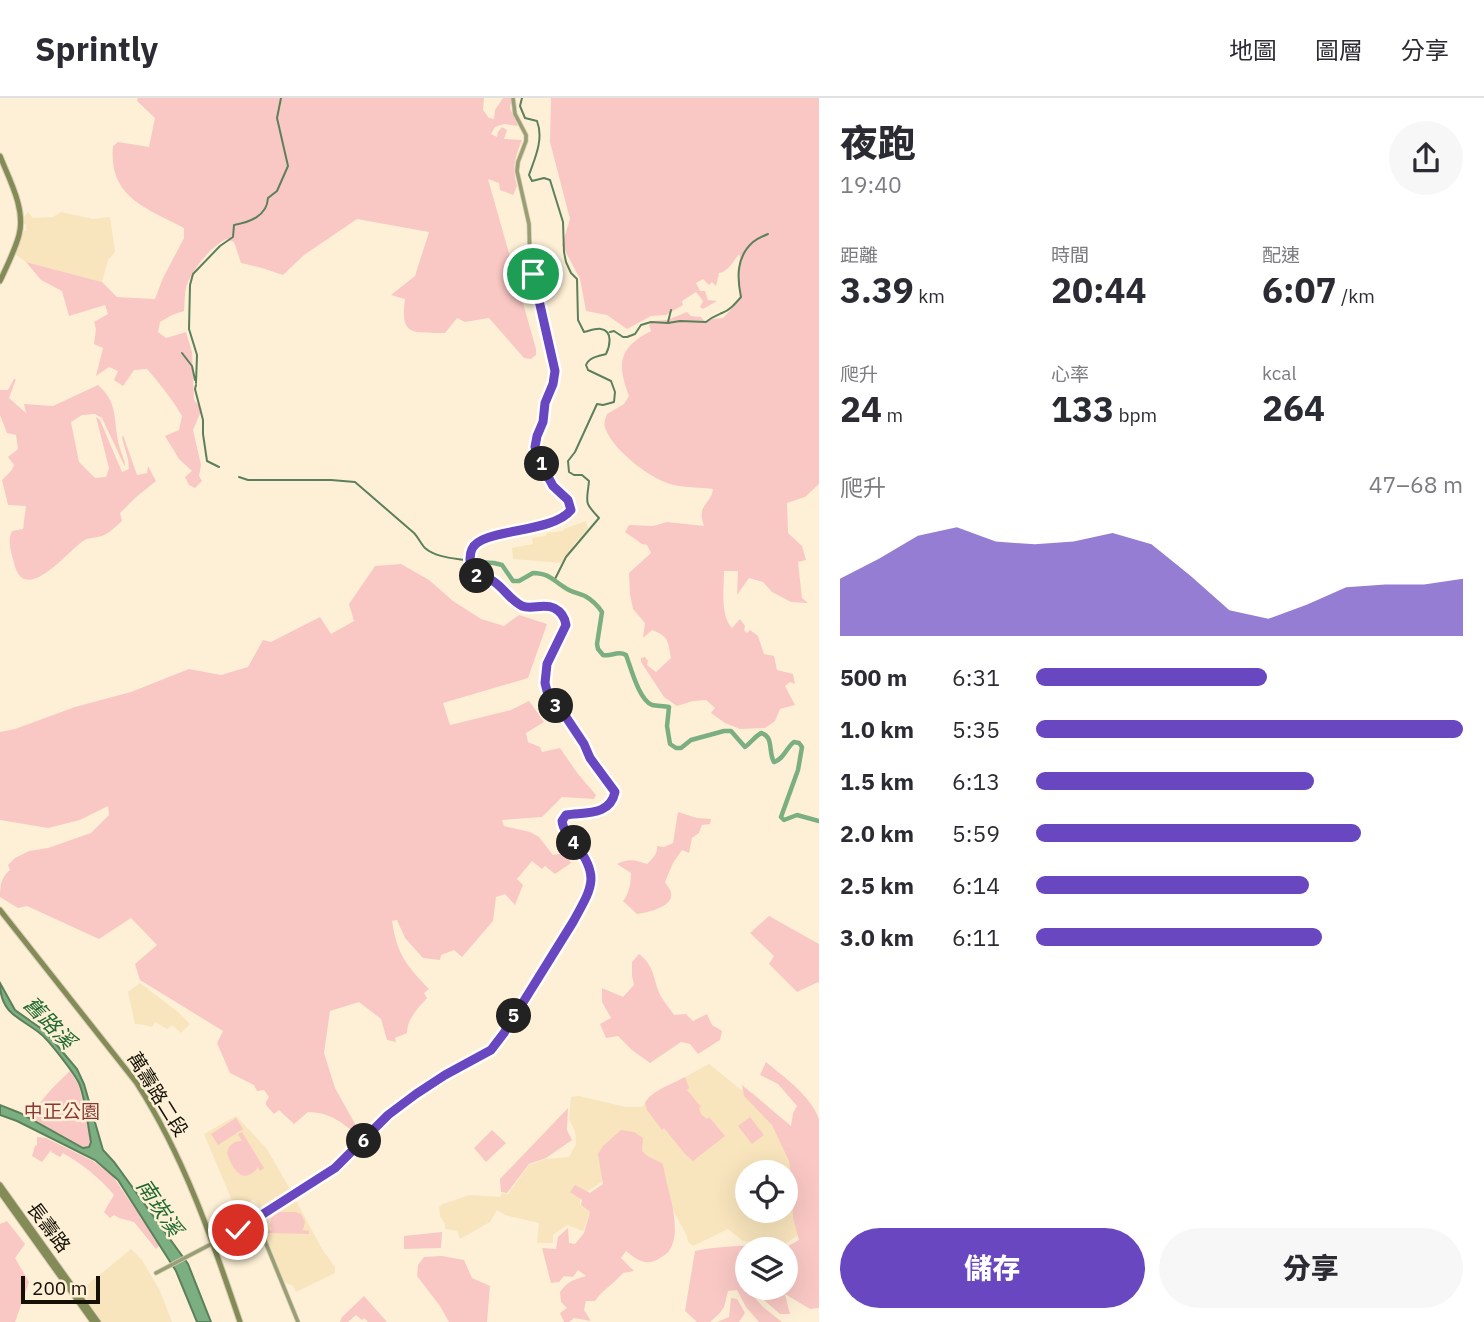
<!DOCTYPE html>
<html lang="zh-TW">
<meta charset="utf-8">
<style>
body{margin:0;font-family:"IBM Plex Sans","Noto Sans TC",sans-serif;background:#f7f7f7;color:#2b2b33;height:100vh;display:flex;flex-direction:column;font-size:26px;white-space:nowrap}
*{box-sizing:border-box;margin:0}
p{font-size:23px;color:#7c7c81}
.icon{flex:none;width:38px;height:38px;fill:none;stroke:currentColor;stroke-width:2;stroke-linecap:round;stroke-linejoin:round}
.map{position:relative;flex:1;overflow:hidden}
.side{display:flex;flex-direction:column;background:#fff;width:665px}
.side>*{flex:none}
.fabs{position:absolute;left:735px;top:1062px;display:grid;gap:14px}
.fabs a{display:grid;place-items:center;width:63px;height:63px;border-radius:50%;background:#fff;box-shadow:0 7px 28px #0002;font-size:35px}
.scale{position:absolute;left:21px;bottom:18px;width:79px;box-sizing:border-box;padding-left:7px;border:4px solid #161106;border-top:0;font-size:19px;line-height:24px;white-space:nowrap;color:#161106;-webkit-text-stroke:5px #fdf0d6;paint-order:stroke}
.pin{position:absolute;display:grid;place-items:center;width:60px;height:60px;color:#fff;margin:-30px;border:4px solid #fff;border-radius:50%;box-shadow:0 2px 7px #0007}
.km{position:absolute;width:35px;height:35px;margin:-18px;border-radius:50%;background:#222;color:#fff;font-size:19px;line-height:35px;text-align:center}
.round{display:grid;place-items:center;flex:none;width:74px;height:74px;border-radius:37px;background:#f7f7f7}
.overview{display:flex;align-items:center;justify-content:space-between;height:119px;padding:0 21px}
h1{font-size:38px;font-weight:800;line-height:52px}
.metrics{display:grid;grid-template-columns:repeat(3,1fr);gap:10px;height:119px;padding:7px 21px}
.metrics div{display:grid;align-content:center}
.metrics b{font-size:35px;font-weight:800}
.metrics small{font-size:19px;font-weight:400}
.metrics p{font-size:19px}
.chart{height:196px;padding:14px 21px}
.chart p{display:flex;justify-content:space-between}
.chart svg{width:100%;height:126px;margin-top:7px;fill:#6847c0;opacity:.7}
.cta{display:flex;gap:14px;margin-top:auto;padding:14px 21px}
.cta a{flex:1;height:80px;border-radius:42px;background:#6847c0;color:#fff;font-size:28px;font-weight:800;line-height:80px;text-align:center}
.cta a+a{background:#f7f7f7;color:#2b2b33}
ul{padding:0 21px;list-style:none;font-size:23px}
li{display:grid;grid-template-columns:112px 84px 1fr;align-items:center;height:52px}
li i{height:18px;border-radius:9px;background:#6847c0}
header{display:flex;align-items:center;gap:42px;box-sizing:border-box;height:98px;padding:0 35px;background:#fff;border-bottom:2px solid #e1e1e2}
header strong{font-size:33px}
nav{display:flex;gap:38px;margin-inline-start:auto;font-size:24px}
main{display:flex;flex:1;min-height:0}
.map>svg:first-child{display:block}
.built{fill:#f8e5bd;fill-rule:evenodd}
.green{fill:#f9c8c4}
.water{fill:#7baf81;stroke:#5d805c;stroke-width:2}
.lines{fill:none;stroke-linecap:round;stroke-linejoin:round}
.stream{stroke:#5d805c;stroke-width:2}
.river{stroke:#7baf81;stroke-width:4.5}
.secondary-casing{stroke:#d8ccb5;stroke-width:5}
.primary-casing{stroke:#d8ccb5;stroke-width:7}
.secondary{stroke:#989f75;stroke-width:3.5}
.primary{stroke:#838b57;stroke-width:5}
.route-casing{stroke:#fff;stroke-width:14}
.route{stroke:#6847c0;stroke-width:9}
.labels{text-anchor:middle;dominant-baseline:central;stroke-width:5;stroke-linejoin:round;paint-order:stroke}
.street-label{font-size:19px;fill:#161106;stroke:#fdf0d6}
.park-label{font-size:19px;fill:#8b3635;stroke:#fdf0d6}
.water-label{font-size:21px;font-style:italic;fill:#1e692e;stroke:#fdf0d6}
</style>
<header>
<strong>Sprintly</strong>
<nav><a>地圖</a><a>圖層</a><a>分享</a></nav>
</header>
<main>
<div class="map">
<svg width="819" height="1224" viewBox="0 0 819 1224">
<rect width="100%" height="100%" fill="#fdf0d6"/>
<path class="built" d="M28,114L33,120L53,119L61,114L93,121L110,119L115,154L108,162L102,184L26,164L15,156L23,134L26,132V127L23,125V120Z
M586,423L588,431L575,445L563,465L513,461L512,450L533,446L532,440L546,438L547,435L563,433L564,431Z
M140,885L178,914L190,926L181,935L172,927L167,931L155,924L152,929L145,927L135,926L128,894Z
M709,966L740,991L753,995L772,1012L801,1060L802,1135L784,1146L743,1143L728,1131L693,1148L688,1144L687,1138L674,1114L660,1095L616,1074L588,1093L579,1097L580,1098V1107L590,1114L583,1133L567,1127L553,1137V1145H537L539,1125L505,1117L497,1112L490,1124L460,1141L457,1133L445,1131V1126L440,1118L439,1109L443,1106L470,1097L500,1099L502,1095L508,1096L529,1067L546,1061L569,1059L576,1046L575,1033L569,1021L571,999L579,998L626,1009H638L643,1008L648,1000L654,996ZM747,1074H786V1113H747Z
M236,1018L267,1051L291,1093L262,1113L254,1101L236,1112L204,1036Z
M295,1101L322,1151L335,1169V1175L296,1194L293,1188L284,1184L260,1123Z
M131,1151L142,1162L160,1193L172,1224H102L81,1192Z"/>
<path class="green" d="M138,0H484L483,12L489,20L494,21L495,12L503,0H512L510,10L518,28L504,26L495,29L491,36L497,39L498,34L502,29L507,32L504,41L522,42C515,59 512,70 517,88L513,97L500,92L499,85L488,81L536,251V257L531,261L524,260L489,220L465,224L457,220L445,235C412,234 400,239 405,201L391,197L415,178L429,134L357,121L304,157L283,177L262,170L241,165L234,144L226,141C210,150 196,167 188,184C184,192 185,204 184,213L172,217L160,224L158,234L166,240L186,234L192,254L194,302L202,311L193,332L201,367L199,378L202,383L195,390L189,387L185,379L192,373L179,361L165,338L179,332L182,318C172,301 160,286 147,271L134,272L123,288L114,282L118,273L109,269L96,278L103,250L94,246L96,231L94,224L108,216L105,207L69,218L62,193L41,182L26,164L102,184L117,199L155,201L163,180L184,140V130C146,110 108,99 113,48L118,44L149,49L155,20L137,3Z
M551,0H819V386L805,399L787,405L788,435L802,448L806,462L798,464L802,500L808,505L791,504L772,494L763,484L749,480L737,497L738,473H724C724,490 720,517 732,530L740,521L745,528L744,532L747,535L750,532L758,538L764,556L774,558L777,572L793,576L795,586L790,584L785,588L795,607L780,611L775,623L765,630L740,631L725,625L711,615L715,610L706,602L693,603L677,608L664,599L641,564V560L645,559L648,563L647,567L656,574L671,560C668,544 669,538 652,532L643,540L645,525L633,511L630,496L629,475L651,455L647,447L642,446L625,434L629,427L653,428L667,424L704,428C696,406 711,407 713,391C701,389 687,390 674,387C653,383 614,353 606,332C603,326 605,322 607,316L624,306L629,298C617,266 618,250 651,233L649,227L652,223L667,222L687,214L691,218L701,219L706,225L712,221L723,220L738,204L741,199L738,180L741,164L739,156C734,162 728,174 719,175L716,188L712,184L709,187L703,181L696,185L700,193H705L708,202L717,203L703,211L700,209L703,203L696,194L682,203L683,207L666,217L651,218L627,231L607,217L586,213L580,181L562,147L570,121L550,44Z
M14,281H16L9,300L26,315L24,306L53,308L98,287C119,305 113,323 119,347C121,355 125,361 125,369L102,320L95,316L82,317L71,324L79,364L95,380L106,379L109,370L96,319L100,322L122,374L129,371L128,361L122,340L123,337L137,377L147,375L148,368L156,383L135,400L120,415L122,423C116,428 111,434 104,437C98,440 89,439 83,443C67,454 24,509 14,465C11,454 7,443 12,433L23,431L26,408L8,407L2,382L11,373L14,367L8,359L18,351L16,337L7,335L0,317V292H8Z
M401,466L429,482L453,503L481,521L504,528L519,517L547,526L528,580L443,605L450,627L511,612L529,603L544,624L526,635L528,644L540,649L542,654L560,650L578,676L596,697L594,701L562,699L542,719L502,722L504,728L530,734L539,739L553,757L565,755L571,765L555,776L545,768L542,771L532,763L517,781L523,787L515,807L505,796L496,799L493,823L462,859L454,852L441,857L440,862L423,860L405,840L397,822L392,823C397,856 406,867 429,891L424,895L427,900C418,910 407,921 407,935L395,940L396,944L387,942L381,921L359,904L330,913L324,955L335,990L359,1033L355,1035C340,1023 328,1014 308,1014L294,1026L279,1012L274,1016L266,1007V1004L269,999L264,992L257,993L254,987L230,975L217,945L223,933L140,882L135,866L157,847L131,820L99,841L27,808L18,810L0,799C0,788 1,779 10,772L8,767L15,760L29,753L48,750L91,735L109,717L108,708L80,722L48,730L0,722V634L15,631L75,609L131,594L189,571L221,577L248,569L263,542L271,544L320,519L331,536L354,523L349,506L375,468Z
M678,714L697,720L711,721L710,726L702,727L699,735L692,740L689,755L682,752L673,765L665,784C666,786 671,792 671,795C674,809 647,815 637,816L623,803C629,796 631,785 631,775L617,766C628,760 635,762 647,766C652,761 658,756 657,748L664,749L673,745Z
M769,818L819,846V885L818,884L797,894L769,866L774,858L750,835Z
M639,856C653,867 653,877 658,892C661,901 669,909 674,917L686,916L693,923L707,916L712,927L722,933L720,942L698,956L690,946L681,944L650,965L632,952L618,938L606,940L600,926L611,920L602,904V890L623,899L634,887L632,878V864Z
M766,964C785,980 810,997 819,1021V1210L810,1211L785,1196L790,1216H780L755,1194L757,1190H786V1152L783,1151L799,1142L793,1120L792,1082L789,1063L772,1027L744,998L742,987L791,1028L793,1015L797,1008L778,986L760,977Z
M70,973L79,987L91,1044L89,1048L84,1050L30,1024C38,1003 53,989 70,973Z
M685,979L689,990L687,992L701,1009L699,1010L701,1016L707,1021L709,1019L725,1038L693,1063L685,1056L664,1030L662,1032L647,1012L645,1005C652,992 673,986 685,979Z
M568,1010L567,1032L572,1042L546,1060L529,1066L507,1095L501,1094L500,1081Z
M750,1019L764,1037L752,1046L738,1028Z
M236,1020L243,1031L218,1047L211,1036Z
M492,1032L506,1045L486,1064L474,1050Z
M621,1032L634,1034L643,1040L642,1053C648,1060 655,1061 663,1066C666,1090 684,1131 669,1153C668,1155 662,1159 660,1160C646,1169 637,1162 626,1153L621,1160L634,1173L623,1175C613,1187 604,1190 595,1203H586L584,1212L591,1223L574,1220L569,1224H564L560,1215L567,1210L561,1204L560,1194C569,1182 574,1182 586,1178L578,1172L573,1179L564,1178L559,1184L551,1185L542,1150L556,1151L558,1139L568,1130L569,1145L575,1146L584,1135L590,1114L581,1107L582,1102L570,1094L575,1087L590,1095L603,1086L598,1056L603,1048Z
M242,1034L264,1070L260,1073L258,1069C244,1089 232,1071 227,1055C229,1046 234,1043 242,1043L238,1036Z
M37,1039L46,1040L93,1063L112,1077L160,1147L156,1151L134,1124L119,1120L114,1117L110,1120L104,1114L114,1097C99,1079 83,1067 63,1055L60,1059L51,1054L52,1051L42,1064L32,1058L35,1048L37,1047Z
M278,1114H296L301,1116L305,1124L303,1132L309,1133V1136L268,1135V1132H272L270,1127L271,1120Z
M7,1123L25,1146L15,1160L29,1184L15,1224H0V1126Z
M442,1134L441,1150L404,1151V1138Z
M759,1146L776,1149L775,1151L747,1152V1190H749L748,1192L763,1209L782,1224H759L746,1209L737,1192L728,1193L724,1209L720,1215L710,1224H697L685,1213L695,1153C716,1148 737,1149 759,1146Z
M442,1158L464,1162L472,1180L490,1188L487,1224H449L440,1208L417,1178L418,1167L424,1159Z
M364,1198L387,1224H368L364,1220L362,1222L356,1217L348,1224H340L342,1219Z
M731,1200L737,1201L745,1215L739,1224H717L729,1219Z"/>
<path class="water" d="M0,885L15,912L46,934L77,971L84,986L103,1052L114,1064L188,1166L211,1224H197L176,1173L118,1082L95,1062L17,1023L0,1017V1007L20,1015L83,1050L89,1049L91,1044C88,1029 85,998 79,985C74,975 50,944 42,937C22,920 0,917 0,885Z"/>
<g class="lines">
<path class="stream" d="M522,0L520,8L525,20L537,23C544,41 535,60 529,77L532,83L544,80L550,82L563,124L564,154L566,164L571,175L577,181L578,222L584,234C589,233 596,230 601,231C613,233 610,248 606,256C599,258 589,259 586,267L588,272L611,283L615,294L614,304L603,307L597,306L575,354L568,363L569,374L574,377H582L589,383C587,405 583,403 599,420L566,459L555,481
M668,224L671,212
M610,234L614,233L623,239H627L635,236L641,227L651,224L668,225L680,223L706,224C712,219 715,218 722,215C730,212 735,206 741,199C737,180 736,159 753,144C757,141 763,138 768,136
M182,255L192,268L195,282
M196,285L197,257L189,231L190,187L193,176L220,148L233,139L234,127C250,124 267,118 268,100L277,93L288,68L277,20L281,0
M196,287L195,291L203,322V336L207,363L219,369
M239,379L248,382H331L355,384L414,435C418,439 421,446 425,450C435,459 452,460 465,462"/>
<path class="river" d="M476,464L494,465L502,467L513,483H519L533,475C551,476 551,481 564,489C570,494 578,495 585,498C592,502 598,508 602,514L597,546L598,551L603,557C612,559 617,552 626,557C631,570 639,602 652,607C657,608 664,608 669,609L667,628L670,646L676,650H681L691,642L724,633H731L745,649C751,645 753,640 761,635C774,638 768,654 774,664C784,661 786,650 794,644L799,645L802,649L798,672L781,719L784,722L797,717L819,723"/>
<defs>
<path id="secondary" d="M256,1121L298,1224
M156,1175L238,1132L335,1070L388,1017L416,996L445,977L491,952L504,935L573,824L581,809L593,780C588,756 565,742 562,723L566,717C585,714 610,718 615,694C609,683 599,674 592,663C589,659 588,654 585,649C580,640 573,631 567,622C561,613 552,606 548,596C544,586 544,574 548,564C554,547 581,521 553,510C542,505 531,512 521,507C509,502 503,490 492,483C486,479 479,479 472,478C471,470 468,459 472,451C482,430 552,437 571,412L570,405L553,388L535,352V343L543,324L545,305L553,286L555,269L546,238L530,166L529,126L517,73L518,64L526,43V37L515,16L513,0"/>
<path id="primary" d="M0,58C9,81 26,111 19,137C15,152 7,168 0,183
M0,812L136,984C184,1058 212,1141 240,1224
M0,1087L98,1224
M0,1094L93,1224"/>
</defs>
<use href="#secondary" class="secondary-casing"/>
<use href="#primary" class="primary-casing"/>
<use href="#secondary" class="secondary"/>
<use href="#primary" class="primary"/>
</g>
<g class="lines">
<defs>
<path id="route" d="M238,1132L335,1070L388,1017L416,996L445,977L491,952L504,935L573,824C591,791 601,779 576,747C570,740 563,732 562,723L566,717C585,714 610,718 615,694L590,660L584,646L566,619L554,606L547,593L545,585L547,566L566,527C565,520 562,514 554,510C543,505 532,512 522,508C510,502 504,490 493,483C486,479 479,479 472,478C471,469 468,459 472,451C481,430 552,436 571,412L568,402L553,388L539,362L535,349L537,338L543,324L545,305L553,286L555,273L533,176"/>
</defs>
<use href="#route" class="route-casing"/>
<use href="#route" class="route"/>
</g>
<g class="labels">
<g class="street-label">
<text transform="translate(158 996) rotate(58)">萬壽路二段</text>
<text transform="translate(49 1129) rotate(53)">長壽路</text>
</g>
<g class="park-label">
<text x="62" y="1013">中正公園</text>
</g>
<g class="water-label">
<text transform="translate(50 924) rotate(46)">舊路溪</text>
<text transform="translate(160 1109) rotate(56)">南崁溪</text>
</g>
</g>
</svg>
<div class="fabs">
<a><svg class="icon" aria-label="locate" viewBox="0 0 24 24"><circle cx="12" cy="12" r="6"/><path d="M12 2v4M12 18v4M2 12h4M18 12h4"/></svg></a>
<a><svg class="icon" aria-label="layers" viewBox="0 0 24 24"><path d="M12 4l9 5-9 5-9-5zM3 14l9 5 9-5"/></svg></a>
</div>
<div class="scale">200 m</div>
<div class="pin" style="left:533px;top:176px;background:#1e9e55"><svg class="icon" aria-label="arrive" viewBox="0 0 24 24"><path d="M6 21V4h12l-3 4 3 4H6"/></svg></div>
<div class="pin" style="left:238px;top:1132px;background:#d93025"><svg class="icon" aria-label="check" viewBox="0 0 24 24"><path d="M5 12l5 5 9-10"/></svg></div>
<b class="km" style="left:542px;top:366px">1</b>
<b class="km" style="left:477px;top:478px">2</b>
<b class="km" style="left:556px;top:608px">3</b>
<b class="km" style="left:574px;top:745px">4</b>
<b class="km" style="left:514px;top:918px">5</b>
<b class="km" style="left:364px;top:1043px">6</b>
</div>
<section class="side">
<div class="overview"><div><h1>夜跑</h1><p>19:40</p></div><a class="round"><svg class="icon" aria-label="share" viewBox="0 0 24 24"><path d="M12 15V3M7 8l5-5 5 5M5 13v7h14v-7"/></svg></a></div>
<div class="metrics">
<div><p>距離</p><b>3.39<small> km</small></b></div>
<div><p>時間</p><b>20:44</b></div>
<div><p>配速</p><b>6:07<small> /km</small></b></div>
</div>
<div class="metrics">
<div><p>爬升</p><b>24<small> m</small></b></div>
<div><p>心率</p><b>133<small> bpm</small></b></div>
<div><p>kcal</p><b>264</b></div>
</div>
<div class="chart"><p><span>爬升</span>47–68 m</p>
<svg viewBox="0 0 160 44" preserveAspectRatio="none"><path d="M0 44V24L10 17L20 9L30 6L40 11L50 12L60 11L70 8L80 12L90 23L100 35L110 38L120 33L130 27L140 26L150 26L160 24V44z"/></svg>
</div>
<ul>
<li><b>500 m</b>6:31<i style="width:54%"></i></li>
<li><b>1.0 km</b>5:35<i style="width:100%"></i></li>
<li><b>1.5 km</b>6:13<i style="width:65%"></i></li>
<li><b>2.0 km</b>5:59<i style="width:76%"></i></li>
<li><b>2.5 km</b>6:14<i style="width:64%"></i></li>
<li><b>3.0 km</b>6:11<i style="width:67%"></i></li>
</ul>
<div class="cta"><a>儲存</a><a>分享</a></div>
</section>
</main>
